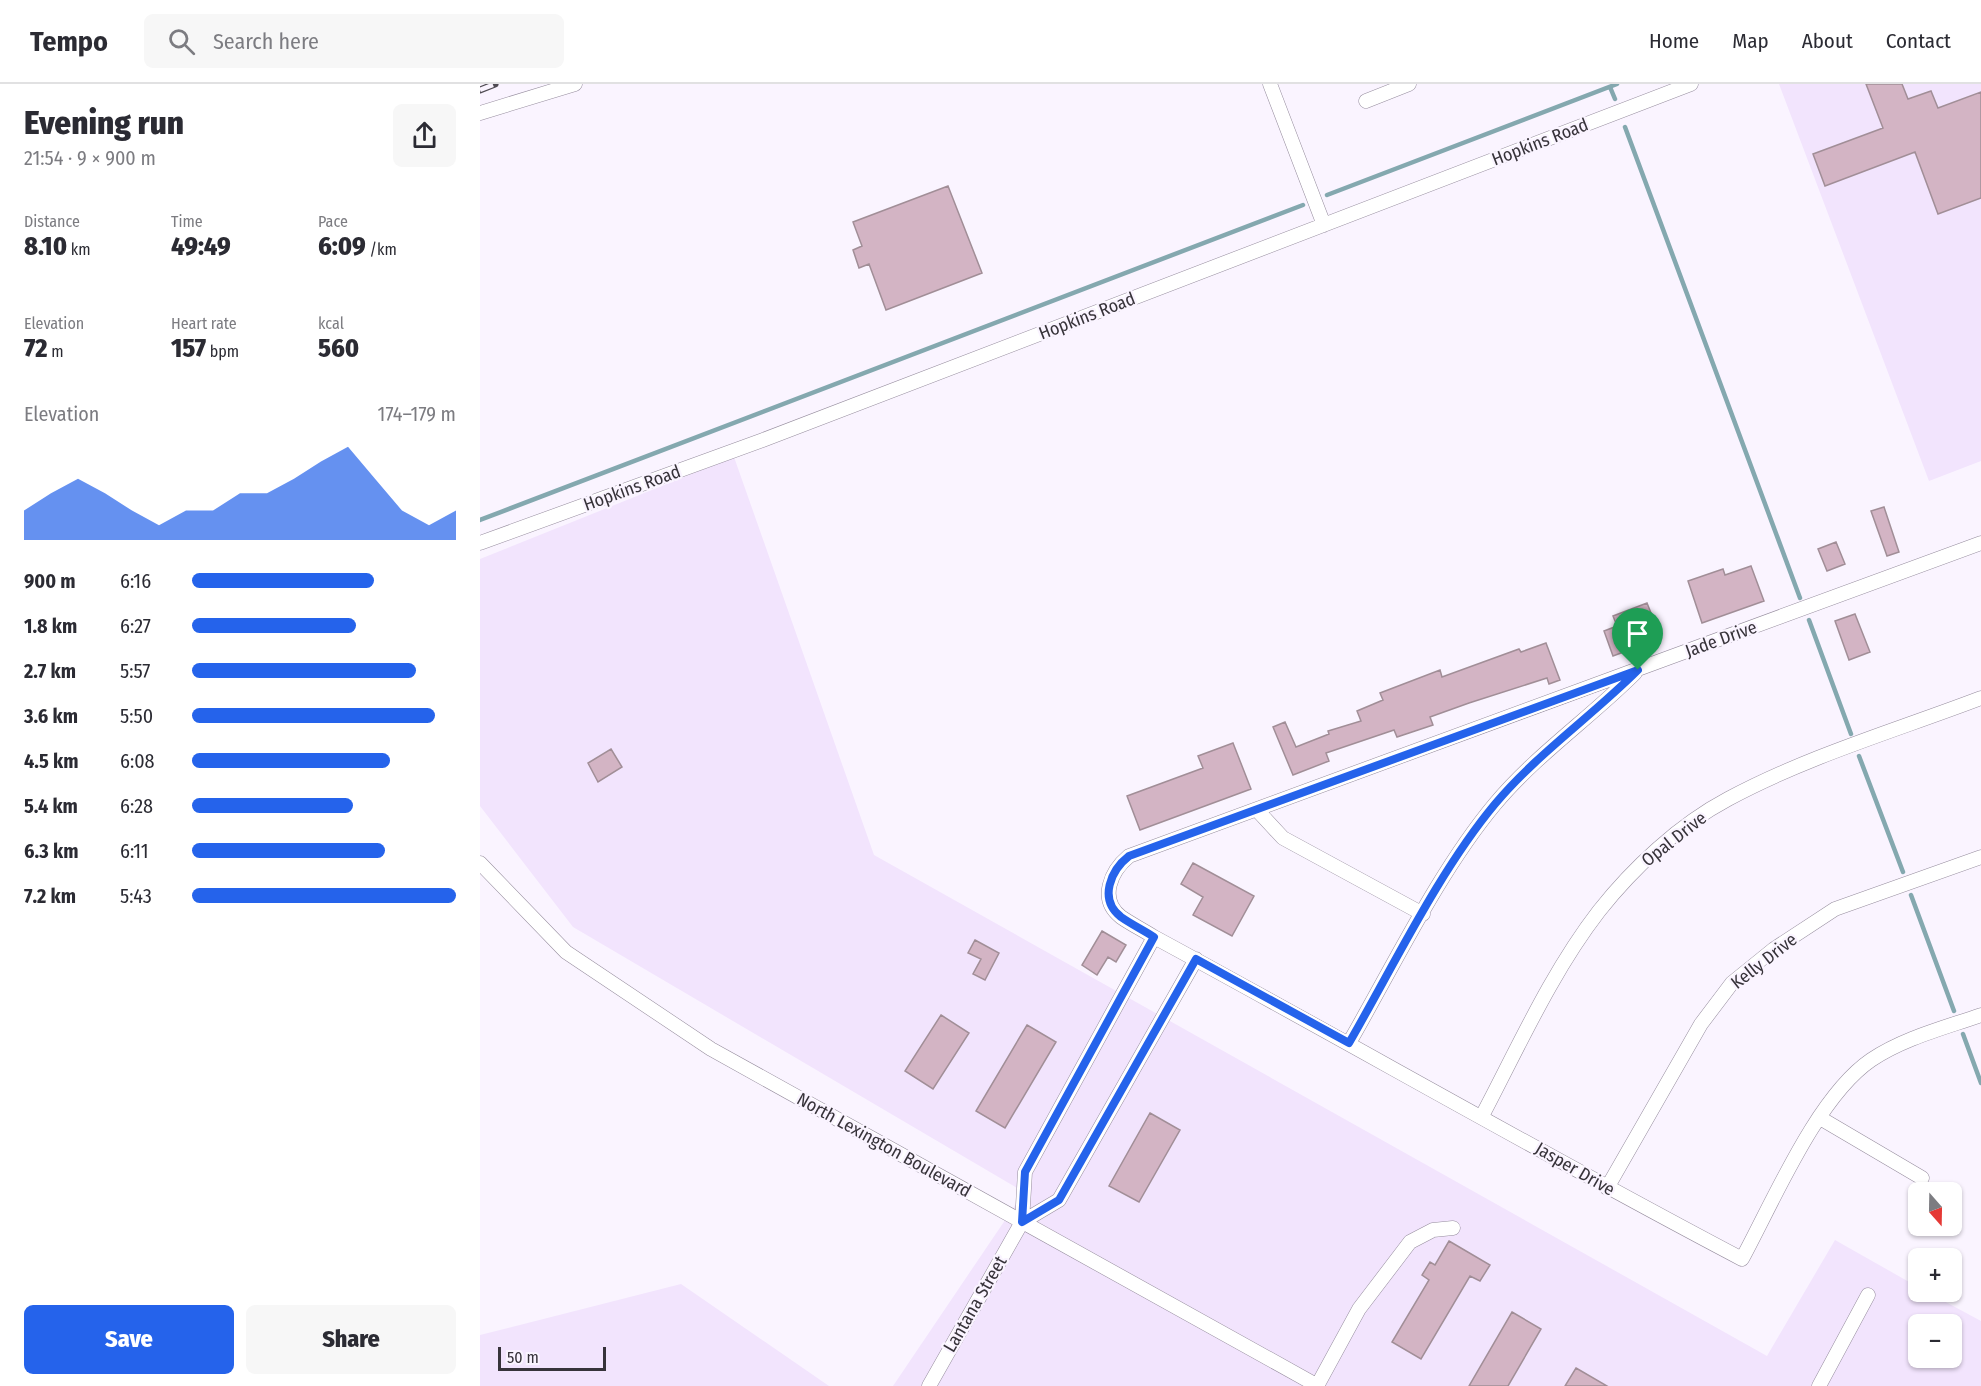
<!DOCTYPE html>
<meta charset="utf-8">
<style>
body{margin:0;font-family:"Fira Sans Condensed",sans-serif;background:#f7f7f7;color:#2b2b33;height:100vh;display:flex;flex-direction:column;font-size:22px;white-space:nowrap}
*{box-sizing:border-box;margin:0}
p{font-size:20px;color:#7c7c81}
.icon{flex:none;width:33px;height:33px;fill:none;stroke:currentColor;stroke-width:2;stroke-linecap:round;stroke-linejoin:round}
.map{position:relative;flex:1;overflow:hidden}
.side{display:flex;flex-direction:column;background:#fff;width:480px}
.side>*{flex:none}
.needle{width:39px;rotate:160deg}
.fabs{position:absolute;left:1428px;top:1098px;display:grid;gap:12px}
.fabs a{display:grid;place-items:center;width:54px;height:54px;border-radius:9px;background:#fff;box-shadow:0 2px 4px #0004;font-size:30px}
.scale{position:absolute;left:18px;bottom:15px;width:108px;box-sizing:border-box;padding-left:6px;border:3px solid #37333a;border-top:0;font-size:16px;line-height:21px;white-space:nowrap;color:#37333a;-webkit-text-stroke:4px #faf4ff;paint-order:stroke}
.pin{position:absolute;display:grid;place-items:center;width:51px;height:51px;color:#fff;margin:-62px -26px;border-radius:50% 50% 50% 0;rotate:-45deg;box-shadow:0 0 6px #0007}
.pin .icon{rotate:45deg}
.round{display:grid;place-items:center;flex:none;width:63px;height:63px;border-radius:9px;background:#f7f7f7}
.overview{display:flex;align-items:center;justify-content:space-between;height:102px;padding:0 24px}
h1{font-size:33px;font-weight:800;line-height:45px}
.stats{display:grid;grid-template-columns:repeat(3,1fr);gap:9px;height:102px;padding:6px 24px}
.stats div{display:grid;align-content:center}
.stats b{font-size:26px;font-weight:800}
.stats small{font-size:16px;font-weight:400}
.stats p{font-size:16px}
.chart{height:168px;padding:12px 24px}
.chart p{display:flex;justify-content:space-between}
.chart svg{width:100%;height:108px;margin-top:6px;fill:#2563eb;opacity:.7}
.button{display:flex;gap:12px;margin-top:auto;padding:12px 24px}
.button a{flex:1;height:69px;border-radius:9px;background:#2563eb;color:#fff;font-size:24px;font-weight:800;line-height:69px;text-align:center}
.button a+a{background:#f7f7f7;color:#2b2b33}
ul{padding:0 24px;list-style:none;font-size:20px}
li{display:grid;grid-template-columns:96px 72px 1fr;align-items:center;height:45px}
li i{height:15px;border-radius:8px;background:#2563eb}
header{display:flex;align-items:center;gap:36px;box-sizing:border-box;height:84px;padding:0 30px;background:#fff;border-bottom:2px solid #e1e1e2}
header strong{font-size:28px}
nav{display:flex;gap:33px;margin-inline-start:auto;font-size:21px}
.search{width:420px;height:54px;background:#f7f7f7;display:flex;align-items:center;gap:15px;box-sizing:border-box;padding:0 21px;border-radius:9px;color:#7c7c81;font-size:22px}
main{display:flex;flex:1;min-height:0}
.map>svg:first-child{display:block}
.built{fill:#f2e4fd;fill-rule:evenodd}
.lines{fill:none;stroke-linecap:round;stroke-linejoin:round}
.stream{stroke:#84a8af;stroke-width:4.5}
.building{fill:#d3b4c4;stroke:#a18e97;stroke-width:1.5}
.minor-casing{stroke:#968d9e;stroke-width:15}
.minor{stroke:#fff;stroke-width:14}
.rail-casing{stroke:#504c53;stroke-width:7}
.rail{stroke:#faf4ff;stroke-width:4.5;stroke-dasharray:14;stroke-linecap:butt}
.route-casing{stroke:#fff;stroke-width:12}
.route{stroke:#2563eb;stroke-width:8}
.labels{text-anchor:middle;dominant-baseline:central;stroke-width:4.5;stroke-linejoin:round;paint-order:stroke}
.street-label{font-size:18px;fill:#37333a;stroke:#faf4ff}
</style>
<header>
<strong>Tempo</strong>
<div class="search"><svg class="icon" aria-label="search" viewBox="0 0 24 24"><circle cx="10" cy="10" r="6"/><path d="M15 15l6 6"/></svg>Search here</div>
<nav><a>Home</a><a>Map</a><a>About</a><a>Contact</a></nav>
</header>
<main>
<section class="side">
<div class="overview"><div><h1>Evening run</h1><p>21:54 · 9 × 900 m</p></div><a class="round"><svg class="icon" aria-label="share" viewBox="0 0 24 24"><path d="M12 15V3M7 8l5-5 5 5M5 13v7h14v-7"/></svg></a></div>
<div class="stats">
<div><p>Distance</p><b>8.10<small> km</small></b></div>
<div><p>Time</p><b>49:49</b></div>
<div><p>Pace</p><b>6:09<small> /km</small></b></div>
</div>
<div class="stats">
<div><p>Elevation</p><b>72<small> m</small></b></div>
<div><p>Heart rate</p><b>157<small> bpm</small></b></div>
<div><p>kcal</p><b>560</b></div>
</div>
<div class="chart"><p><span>Elevation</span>174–179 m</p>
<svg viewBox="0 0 160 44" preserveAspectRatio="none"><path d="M0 44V32L10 25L20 19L30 25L40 32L50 38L60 32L70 32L80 25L90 25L100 19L110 12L120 6L130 19L140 32L150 38L160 32V44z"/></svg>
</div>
<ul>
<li><b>900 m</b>6:16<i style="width:69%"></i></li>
<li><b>1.8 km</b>6:27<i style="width:62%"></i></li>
<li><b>2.7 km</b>5:57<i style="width:85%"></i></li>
<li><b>3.6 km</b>5:50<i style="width:92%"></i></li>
<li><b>4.5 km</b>6:08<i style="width:75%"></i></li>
<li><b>5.4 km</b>6:28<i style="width:61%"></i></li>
<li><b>6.3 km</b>6:11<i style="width:73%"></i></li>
<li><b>7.2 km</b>5:43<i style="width:100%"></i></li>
</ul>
<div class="button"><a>Save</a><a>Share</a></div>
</section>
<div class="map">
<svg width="1501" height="1302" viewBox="0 0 1501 1302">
<rect width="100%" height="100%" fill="#faf4ff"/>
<path class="built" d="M1299,0H1501V377L1449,397Z
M254,373L394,771L1287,1272L1355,1156L1438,1203V1208H1447L1501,1237V1302H413L544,1108L93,843L0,722V475ZM1438,1240H1472V1274H1438Z
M201,1200L349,1302H0V1251Z"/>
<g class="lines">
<path class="stream" d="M1130,3L1135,15
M1145,43L1320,514
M847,111L1137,0
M0,436L823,121
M1329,536L1371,650
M1379,672L1423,788
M1431,811L1474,927
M1483,950L1501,999"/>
</g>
<path class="building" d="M1386,0H1422L1428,15L1451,7L1458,24L1501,8V114L1458,130L1435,68L1345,102L1333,70L1403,44Z
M468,102L502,189L406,226L389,180L379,184L373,166L382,162L373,138Z
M1404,423L1419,468L1407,472L1391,427Z
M1356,458L1365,480L1347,487L1338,465Z
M1271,482L1284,517L1222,539L1208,497L1243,485L1245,491Z
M1167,519L1181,554L1133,572L1124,547L1137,542L1133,532Z
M1375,530L1390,568L1369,576L1355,537Z
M1066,559L1080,596L1069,600L1067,594L989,619L950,633L953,641L917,653L914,646L846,669L849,677L813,691L793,643L805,638L816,663L849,650L848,647L881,637L877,627L903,616L900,609L960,586L962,593L1039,565L1041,568Z
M753,659L771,705L660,746L647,712L723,684L718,672Z
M131,665L142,683L118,698L108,679Z
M713,779L774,812L752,852L713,831L723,813L701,800Z
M622,847L646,861L636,878L628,873L617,891L602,881Z
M495,856L519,869L505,896L493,890L501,875L488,869Z
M461,931L489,949L453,1005L425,987Z
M547,941L576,958L525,1044L496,1027Z
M670,1029L700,1046L659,1118L629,1102Z
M969,1157L1010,1181L1000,1197L990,1192L941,1275L912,1258L949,1196L942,1191L950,1178L955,1181Z
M1032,1228L1061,1245L1028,1302H989Z
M1096,1284L1127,1302H1085Z"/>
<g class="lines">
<defs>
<path id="minor" d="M790,0L844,141
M886,17L929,0
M0,29L95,0
M0,459L283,356L1211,0
M1501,459L649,772C631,787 618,815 641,833C651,840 663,846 674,853C870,959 1064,1071 1262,1175C1294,1116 1337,1013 1391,976C1424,954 1464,944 1501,931
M777,726L803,754L943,830
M0,779L86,868L231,965L838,1302
M869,959C913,883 959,787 1015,720C1056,671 1110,634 1155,589
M1002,1032C1038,964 1071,889 1119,827C1153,784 1199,741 1248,715C1328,672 1417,646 1501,614
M1340,1034L1442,1094
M1127,1104L1221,940L1252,899L1294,865L1355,825L1501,773
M542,1138L579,1116L716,875
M449,1302L542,1138L545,1088L674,853
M837,1302L879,1225L930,1158L953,1146L973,1144
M1339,1302L1388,1211"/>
</defs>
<use href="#minor" class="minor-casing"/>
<use href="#minor" class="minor"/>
<defs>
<path id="rail" d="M0,6L15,0"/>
</defs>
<use href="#rail" class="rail-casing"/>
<use href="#rail" class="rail"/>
</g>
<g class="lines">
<defs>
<path id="route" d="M1158,586C1112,632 1057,670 1015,720C959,787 913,883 869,959L716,875L579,1116L542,1138L545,1088L674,853C663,846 651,840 641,833C618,815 631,786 649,772Z"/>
</defs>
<use href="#route" class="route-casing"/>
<use href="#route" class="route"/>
</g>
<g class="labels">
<g class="street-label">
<text transform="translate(1060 58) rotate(-21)">Hopkins Road</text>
<text transform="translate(607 232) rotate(-21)">Hopkins Road</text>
<text transform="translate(152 404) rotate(-20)">Hopkins Road</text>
<text transform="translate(1241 555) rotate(-20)">Jade Drive</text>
<text transform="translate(1194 755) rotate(-38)">Opal Drive</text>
<text transform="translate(1284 877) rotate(-38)">Kelly Drive</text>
<text transform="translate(404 1061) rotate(29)">North Lexington Boulevard</text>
<text transform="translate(1095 1085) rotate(30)">Jasper Drive</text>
<text transform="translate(495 1220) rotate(-60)">Lantana Street</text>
</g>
</g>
</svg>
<div class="fabs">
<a><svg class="needle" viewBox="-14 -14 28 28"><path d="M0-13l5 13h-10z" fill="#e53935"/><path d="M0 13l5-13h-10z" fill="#7c7c81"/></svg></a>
<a>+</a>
<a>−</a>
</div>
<div class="scale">50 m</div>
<div class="pin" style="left:1158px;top:586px;background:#1e9e55"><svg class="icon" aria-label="arrive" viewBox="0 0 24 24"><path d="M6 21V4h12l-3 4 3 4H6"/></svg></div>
</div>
</main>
